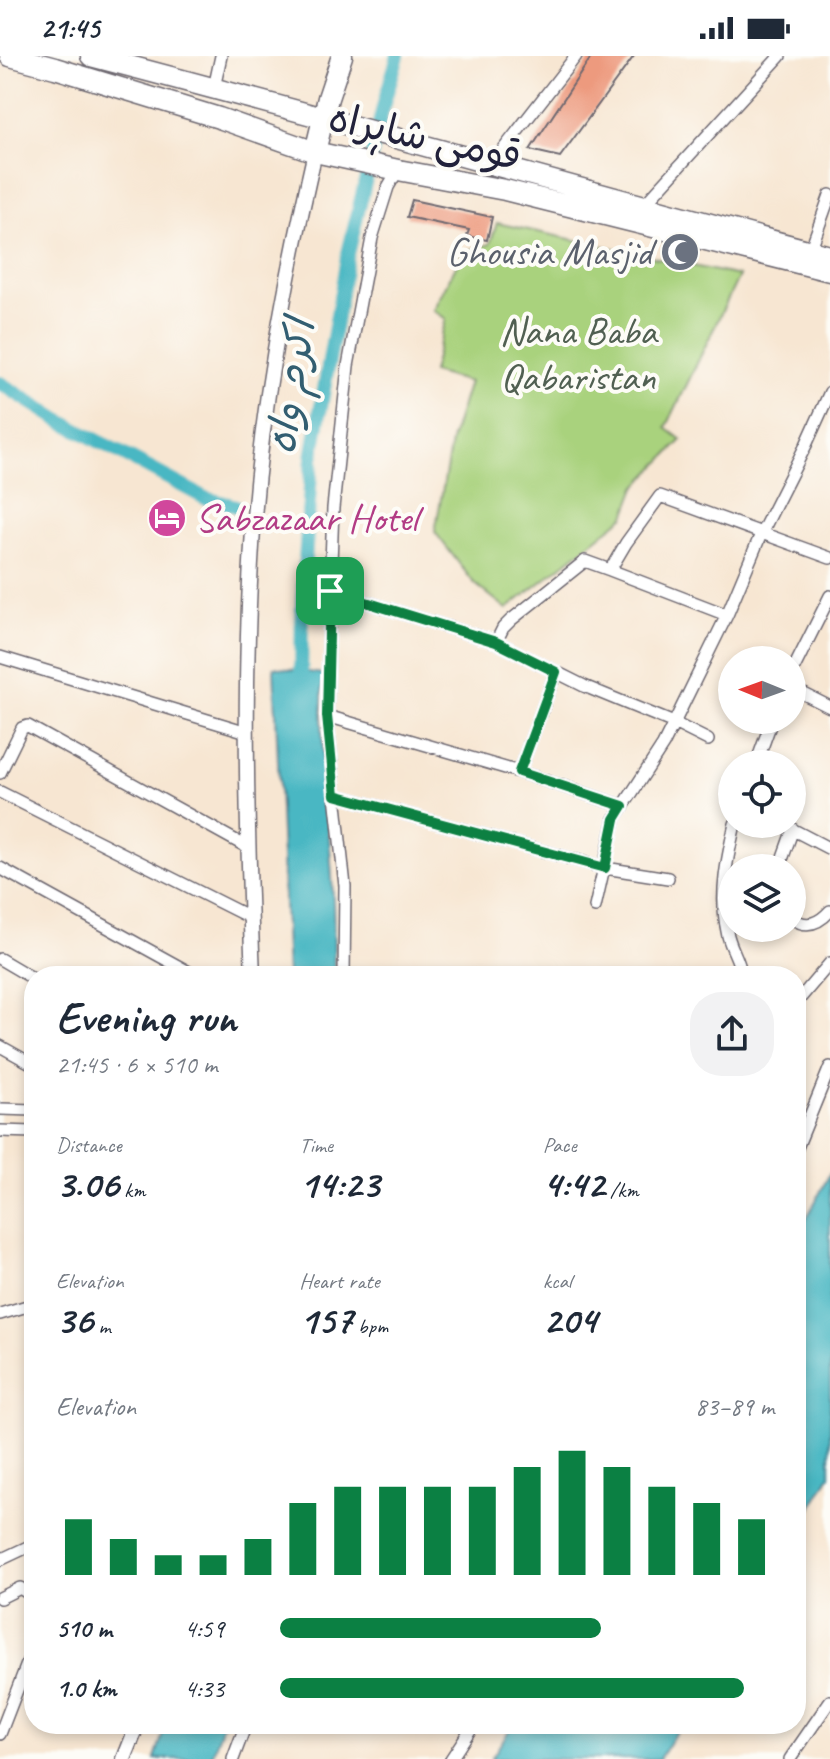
<!DOCTYPE html>
<meta charset="utf-8">
<style>
body{margin:0;font-family:Caveat,"Playpen Sans Arabic",sans-serif;background:#f2f2f3;color:#1f2937;height:100vh;display:flex;flex-direction:column;font-size:30px;white-space:nowrap}
*{box-sizing:border-box;margin:0}
p{font-size:26px;color:#747a83}
.icon{flex:none;width:44px;height:44px;fill:none;stroke:currentColor;stroke-width:2;stroke-linecap:round;stroke-linejoin:round}
.map{position:relative;flex:1;overflow:hidden}
.sheet{position:absolute;left:24px;top:910px;width:782px;height:768px;display:flex;flex-direction:column;background:#fff;border-radius:32px;box-shadow:0 4px 12px #0003}
.sheet>*{flex:none}
.needle{width:52px;rotate:271deg}
.controls{position:absolute;left:718px;top:590px;display:grid;gap:16px}
.controls a{display:grid;place-items:center;width:88px;height:88px;border-radius:50%;background:#fff;box-shadow:0 4px 12px #0003;font-size:40px}
.pin{position:absolute;display:grid;place-items:center;width:68px;height:68px;color:#fff;margin:-34px;border-radius:16px;box-shadow:0 4px 12px #0006}
.round{display:grid;place-items:center;flex:none;width:84px;height:84px;border-radius:32px;background:#f2f2f3}
.overview{display:flex;align-items:center;justify-content:space-between;height:136px;padding:0 32px}
h1{font-size:44px;font-weight:700;line-height:60px}
.stats{display:grid;grid-template-columns:repeat(3,1fr);gap:12px;height:136px;padding:8px 32px}
.stats div{display:grid;align-content:center}
.stats b{font-size:40px;font-weight:700}
.stats small{font-size:22px;font-weight:400}
.stats p{font-size:22px}
.chart{height:224px;padding:16px 32px}
.chart p{display:flex;justify-content:space-between}
.chart svg{width:100%;height:144px;margin-top:8px;stroke:#0b8043;stroke-width:6}
ul{padding:0 32px;list-style:none;font-size:26px}
li{display:grid;grid-template-columns:128px 96px 1fr;align-items:center;height:60px}
li i{height:20px;border-radius:10px;background:#0b8043}
.status{display:flex;justify-content:space-between;align-items:center;height:56px;padding:0 40px;background:#fff;direction:ltr}
.status svg{height:22px;fill:currentColor}
.map>svg:first-child{display:block}
.green{fill:#a9d27d;stroke:#667a5c;stroke-width:2}
.water{fill:#49b7c3;stroke:#366c7f;stroke-width:2}
.lines{fill:none;stroke-linecap:round;stroke-linejoin:round}
.canal{stroke:#49b7c3;stroke-width:14}
.building{fill:#ed9a7e}
.minor-casing{stroke:#6d6770;stroke-width:14}
.tertiary-casing{stroke:#6d6770;stroke-width:17}
.trunk-casing{stroke:#6d6770;stroke-width:23}
.minor{stroke:#fff;stroke-width:11}
.tertiary{stroke:#fff;stroke-width:14}
.trunk{stroke:#fff;stroke-width:20}
.route-casing{stroke:#fff;stroke-width:16}
.route{stroke:#0b8043;stroke-width:10}
.labels{text-anchor:middle;dominant-baseline:central;stroke-width:8;stroke-linejoin:round;paint-order:stroke}
.street-label{font-size:40px;fill:#22223b;stroke:#fdfcf7}
.worship-label{font-size:40px;fill:#5b616d;stroke:#fdfcf7;text-anchor:end}
.park-label{font-size:40px;fill:#516052;stroke:#fdfcf7}
.hotel-label{font-size:40px;fill:#b23c85;stroke:#fdfcf7;text-anchor:start}
.water-label{font-size:42px;font-style:italic;fill:#325e71;stroke:#fdfcf7}
</style>
<div class="status"><b>21:45</b><svg viewBox="0 0 49 12"><path d="M0 12V9h3v3zM5 12V6h3v6zM10 12V3h3v9zM15 12V0h3v12zM26 1h20v11H26zM47 4h2v5h-2z"/></svg></div>
<div class="map">
<svg width="830" height="1703" viewBox="0 0 830 1703">
<rect width="100%" height="100%" fill="#fdfcf7"/>
<filter id="ink" filterUnits="userSpaceOnUse"><feTurbulence type="fractalNoise" baseFrequency=".0125" numOctaves="2"/><feDisplacementMap in="SourceGraphic" scale="16" xChannelSelector="R" yChannelSelector="G"/><feConvolveMatrix kernelMatrix="1 2 1 2 8 2 1 2 1" color-interpolation-filters="sRGB"/></filter>
<filter id="wash" filterUnits="userSpaceOnUse"><feTurbulence type="fractalNoise" baseFrequency=".006" numOctaves="4" result="noise"/><feDisplacementMap in="SourceGraphic" scale="32" xChannelSelector="R" yChannelSelector="G"/><feGaussianBlur stdDeviation="1.8" result="paint"/><feColorMatrix in="noise" values="0 0 0 0 0 0 0 0 0 0 0 0 0 0 0 0 0 1.4 0 .05"/><feComposite in="paint" operator="in"/></filter>
<g filter="url(#wash)">
<rect width="100%" height="100%" fill="#f7e6d2"/>
<path class="green" d="M497,167L739,220L666,372L682,384L636,431L625,460L507,553L474,527L435,476L452,381L469,326L432,316L446,263L433,254L463,196L490,188Z"/>
<path class="water" d="M274,611L323,618C319,686 328,754 332,821C334,854 334,887 334,920H287Z
M830,1117V1419L796,1478V1183Z
M166,1668H223L211,1703H155Z
M513,1668H681L659,1703H491Z"/>
<g class="lines">
<path class="canal" d="M0,327L59,364L205,442L236,450
M301,632L302,550L312,402L347,202L385,43L398,0"/>
</g>
<g id="blocks">
<path class="building" d="M592,0H634L560,101L530,94Z
M412,144L492,161L487,184L467,180L469,174L407,161Z"/>
</g>
</g>
<g filter="url(#ink)">
<use href="#blocks" fill-opacity="0" stroke="#6d6770" stroke-width="2"/>
<g class="lines">
<defs>
<path id="minor" d="M214,32L221,0
M492,108L576,0
M398,114L388,131L372,182L348,310L333,452L330,535L496,586L584,630L674,667L708,684
M644,149L780,0
M810,195L830,139
M330,535L327,660L519,716L623,750
M727,559L610,514L626,487L660,440L830,502
M496,586L503,572L511,564L585,505L610,514
M0,601L247,676
M792,616L830,540
M792,632L830,651
M327,660L335,739L605,812L668,822
M756,708L772,664
M519,716L556,616
M0,717L22,672L28,670L249,792
M0,736L251,862
M335,739L345,830L344,920
M735,768C727,803 719,839 727,875C729,890 739,902 741,917L739,920
M782,768L830,793
M0,812L196,920
M779,812L793,773
M595,851L615,763L663,689L674,667L727,559L761,478L806,389L830,336
M792,862C807,873 819,867 830,855
M0,903L34,923
M796,947L830,907
M0,990L34,1009
M0,1053L34,1054
M0,1075L34,1076
M796,1094L830,1011
M0,1258L34,1248
M0,1504L34,1488
M0,1542L20,1532L34,1541
M0,1678L34,1590
M233,1703L246,1668
M451,1703L474,1668
M790,1703L830,1645"/>
<path id="tertiary" d="M253,920C247,777 243,633 252,490C260,357 285,226 315,96
M124,1703L138,1668"/>
<path id="trunk" d="M10,0L55,12L219,62L315,96L398,114L505,134L830,215
M91,0C338,64 583,135 830,200
M315,96L328,42L342,0"/>
</defs>
<use href="#minor" class="minor-casing"/>
<use href="#tertiary" class="tertiary-casing"/>
<use href="#trunk" class="trunk-casing"/>
<use href="#minor" class="minor"/>
<use href="#tertiary" class="tertiary"/>
<use href="#trunk" class="trunk"/>
</g>
</g>
<g class="lines" filter="url(#ink)">
<defs>
<path id="route" d="M330,535L496,586L556,616L519,716L623,750L615,763L605,812L335,739L327,660Z"/>
</defs>
<use href="#route" class="route-casing"/>
<use href="#route" class="route"/>
</g>
<defs>
<symbol id="mosque-disc" viewBox="-11 -11 22 22"><circle r="9.5" fill="#6b7280" stroke="#fdfcf7"/><path d="M3.5-4.9A6 6 0 1 0 3.5 4.9A5 5 0 1 1 3.5-4.9Z" fill="#fff"/></symbol>
<symbol id="hotel-disc" viewBox="-11 -11 22 22"><circle r="9.5" fill="#d1479c" stroke="#fdfcf7"/><path d="M-6-4.5h1.5V1H6V5H4.5V3h-9V5H-6ZM-4 0a1.8 1.8 0 1 1 3.6 0ZM.5 0V-2.5h3Q6-2.5 6 0Z" fill="#fff"/></symbol>
</defs>
<g fill-rule="evenodd">
<use href="#mosque-disc" x="658" y="174" width="44" height="44"/>
<use href="#hotel-disc" x="145" y="440" width="44" height="44"/>
</g>
<g class="labels">
<g class="street-label">
<text transform="translate(425 81) rotate(12)">قومی شاہراہ</text>
</g>
<g class="worship-label">
<text x="652" y="196">Ghousia Masjid</text>
</g>
<g class="park-label">
<text x="578" y="275">Nana Baba<tspan x="578" dy="46">Qabaristan</tspan></text>
</g>
<g class="hotel-label">
<text x="195" y="462">Sabzazaar Hotel</text>
</g>
<g class="water-label">
<text transform="translate(291 331) rotate(-81)">اکرم واہ</text>
</g>
</g>
</svg>
<div class="controls">
<a><svg class="needle" viewBox="-14 -14 28 28"><path d="M0-13l5 13h-10z" fill="#e53935"/><path d="M0 13l5-13h-10z" fill="#747a83"/></svg></a>
<a><svg class="icon" aria-label="locate" viewBox="0 0 24 24"><circle cx="12" cy="12" r="6"/><path d="M12 2v4M12 18v4M2 12h4M18 12h4"/></svg></a>
<a><svg class="icon" aria-label="layers" viewBox="0 0 24 24"><path d="M12 4l9 5-9 5-9-5zM3 14l9 5 9-5"/></svg></a>
</div>
<div class="pin" style="left:330px;top:535px;background:#1e9e55"><svg class="icon" aria-label="arrive" viewBox="0 0 24 24"><path d="M6 21V4h12l-3 4 3 4H6"/></svg></div>
<section class="sheet">
<div class="overview"><div><h1>Evening run</h1><p>21:45 · 6 × 510 m</p></div><a class="round"><svg class="icon" aria-label="share" viewBox="0 0 24 24"><path d="M12 15V3M7 8l5-5 5 5M5 13v7h14v-7"/></svg></a></div>
<div class="stats">
<div><p>Distance</p><b>3.06<small> km</small></b></div>
<div><p>Time</p><b>14:23</b></div>
<div><p>Pace</p><b>4:42<small> /km</small></b></div>
</div>
<div class="stats">
<div><p>Elevation</p><b>36<small> m</small></b></div>
<div><p>Heart rate</p><b>157<small> bpm</small></b></div>
<div><p>kcal</p><b>204</b></div>
</div>
<div class="chart"><p><span>Elevation</span>83–89 m</p>
<svg viewBox="0 0 160 44" preserveAspectRatio="none"><path d="M5 44V27M15 44V33M25 44V38M35 44V38M45 44V33M55 44V22M65 44V17M75 44V17M85 44V17M95 44V17M105 44V11M115 44V6M125 44V11M135 44V17M145 44V22M155 44V27"/></svg>
</div>
<ul>
<li><b>510 m</b>4:59<i style="width:65%"></i></li>
<li><b>1.0 km</b>4:33<i style="width:94%"></i></li>
</ul>
</section>
</div>
